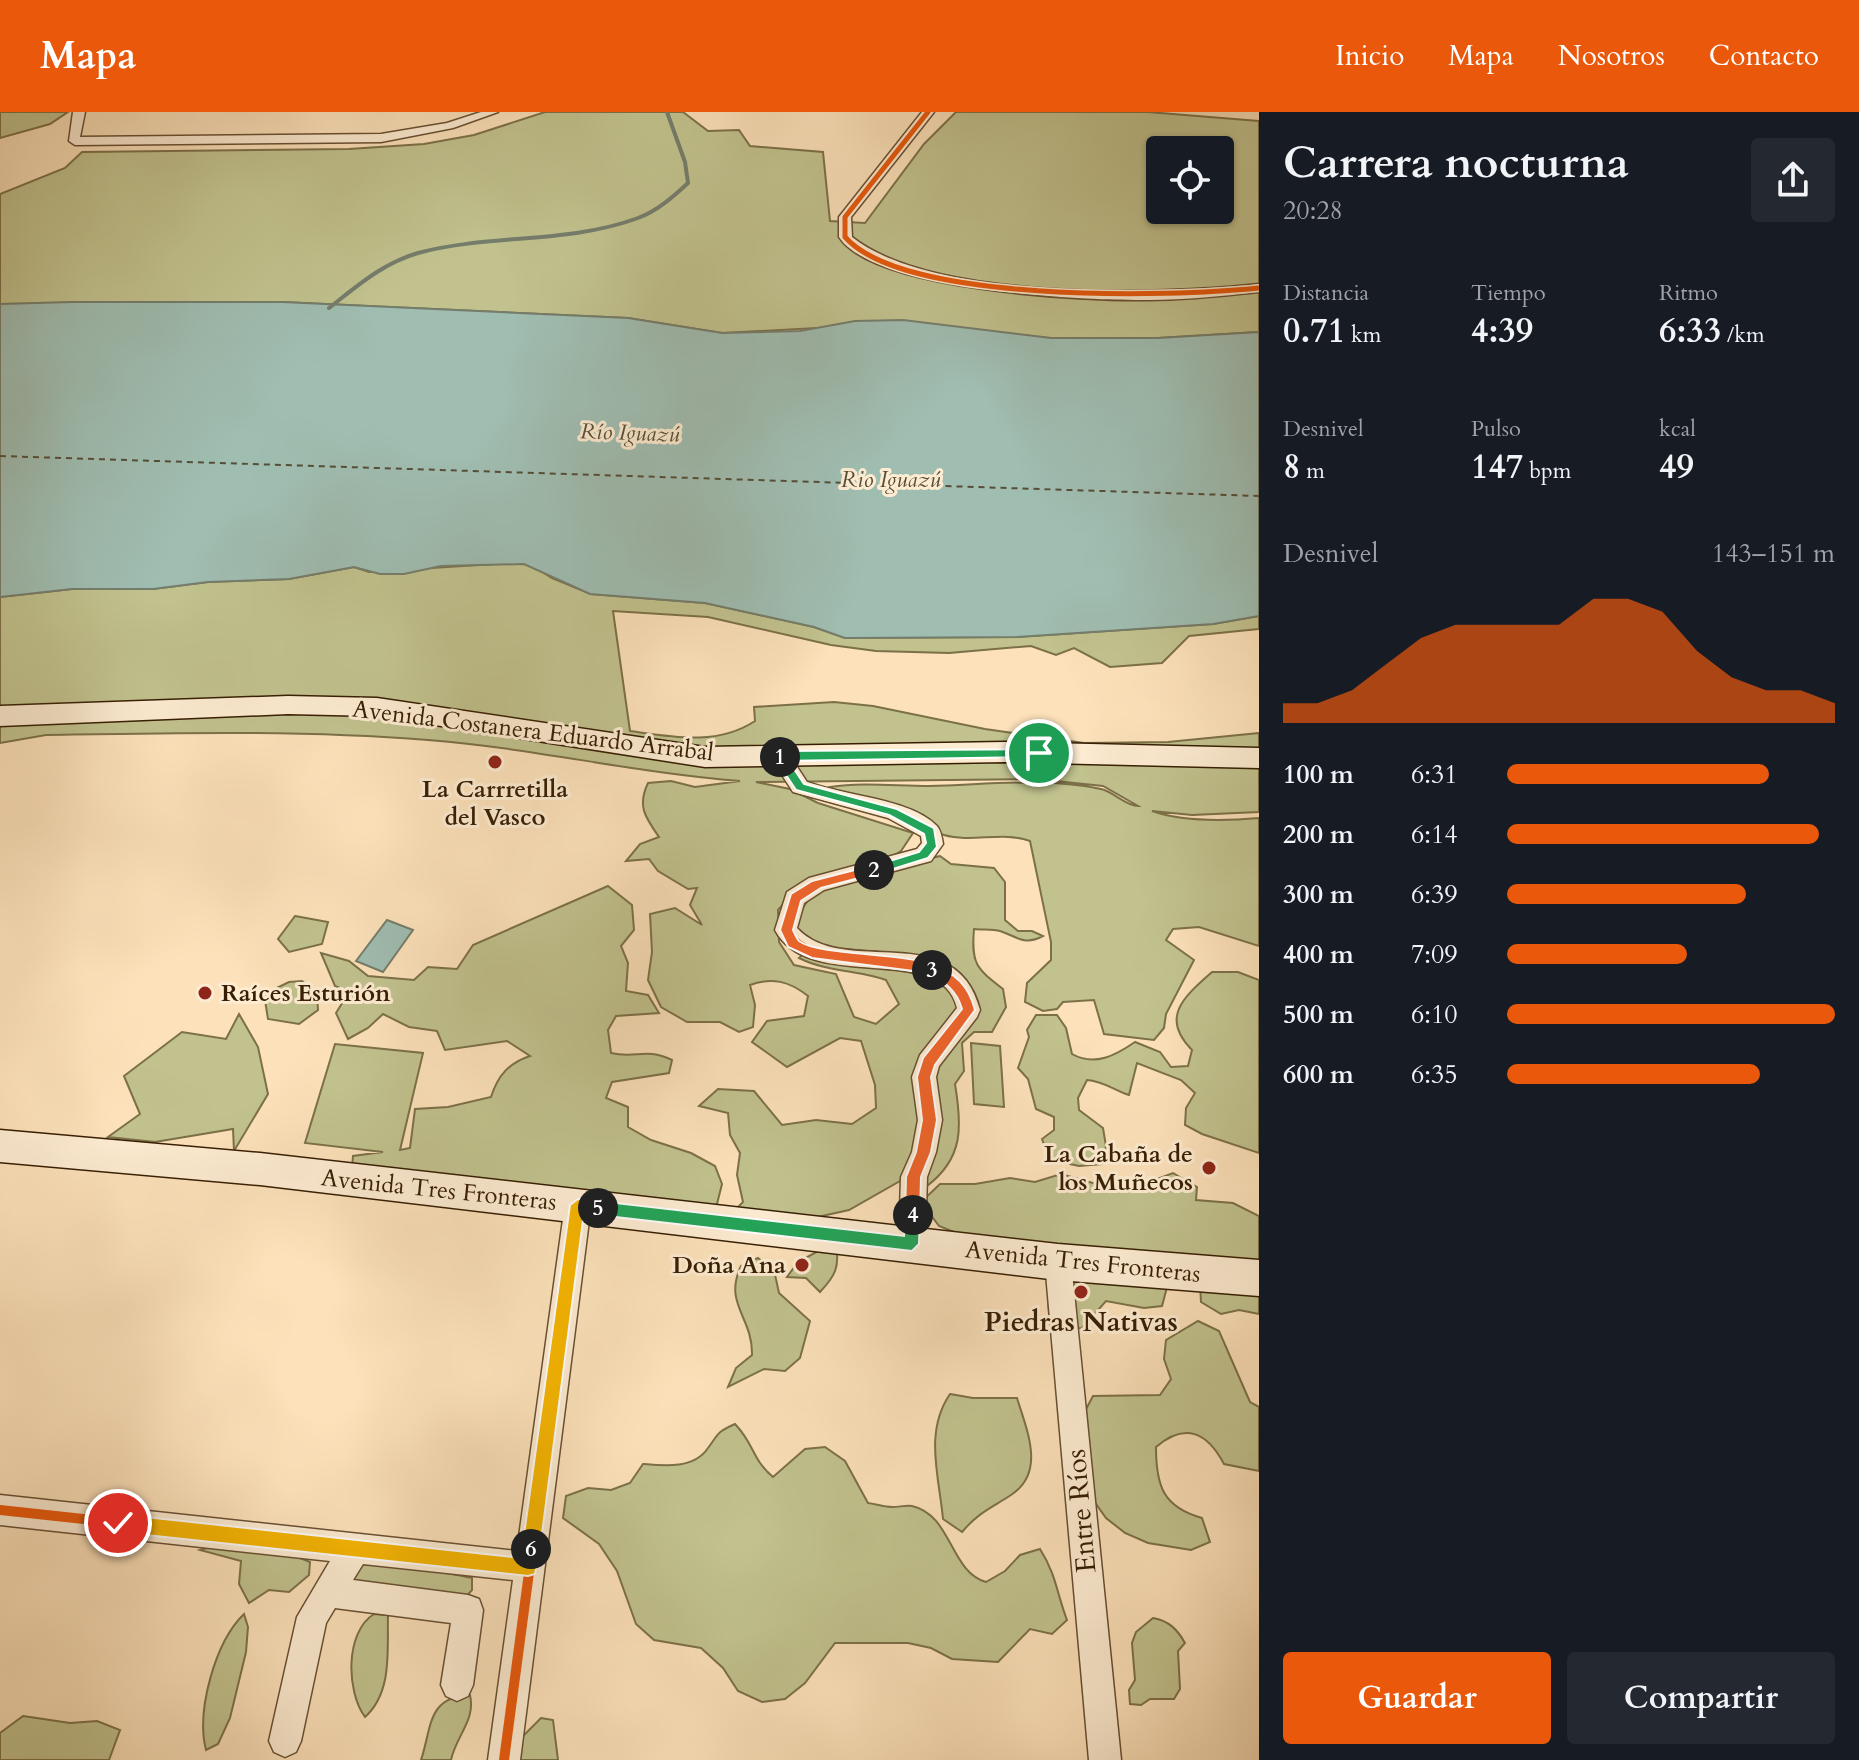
<!DOCTYPE html>
<html lang="es">
<meta charset="utf-8">
<style>
body{margin:0;font-family:Cardo,serif;background:#242831;color:#f1f3f6;height:100vh;display:flex;flex-direction:column;font-size:30px;white-space:nowrap}
*{box-sizing:border-box;margin:0}
p{font-size:26px;color:#9ea1a6}
.icon{flex:none;width:44px;height:44px;fill:none;stroke:currentColor;stroke-width:2;stroke-linecap:round;stroke-linejoin:round}
.map{position:relative;flex:1;overflow:hidden}
.details{display:flex;flex-direction:column;background:#171b24;width:600px}
.details>*{flex:none}
.fabs{position:absolute;left:1146px;top:24px;display:grid;gap:16px}
.fabs a{display:grid;place-items:center;width:88px;height:88px;border-radius:8px;background:#171b24;box-shadow:0 2px 6px #0004;font-size:40px}
.pin{position:absolute;display:grid;place-items:center;width:68px;height:68px;color:#fff;margin:-34px;border:4px solid #fff;border-radius:50%;box-shadow:0 2px 8px #0007}
.km{position:absolute;width:40px;height:40px;margin:-20px;border-radius:50%;background:#222;color:#fff;font-size:22px;line-height:40px;text-align:center}
.round{display:grid;place-items:center;flex:none;width:84px;height:84px;border-radius:8px;background:#242831}
.overview{display:flex;align-items:center;justify-content:space-between;height:136px;padding:0 24px}
h1{font-size:44px;font-weight:700;line-height:60px}
.metrics{display:grid;grid-template-columns:repeat(3,1fr);gap:12px;height:136px;padding:8px 24px}
.metrics div{display:grid;align-content:center}
.metrics b{font-size:34px;font-weight:700}
.metrics small{font-size:22px;font-weight:400}
.metrics p{font-size:22px}
.chart{height:224px;padding:16px 24px}
.chart p{display:flex;justify-content:space-between}
.chart svg{width:100%;height:144px;margin-top:8px;fill:#ea580c;opacity:.7}
.primary-button{display:flex;gap:16px;margin-top:auto;padding:16px 24px}
.primary-button a{flex:1;height:92px;border-radius:8px;background:#ea580c;color:#fff;font-size:32px;font-weight:700;line-height:92px;text-align:center}
.primary-button a+a{background:#242831;color:#f1f3f6}
ul{padding:0 24px;list-style:none;font-size:26px}
li{display:grid;grid-template-columns:128px 96px 1fr;align-items:center;height:60px}
li i{height:20px;border-radius:10px;background:#ea580c}
header{display:flex;align-items:center;gap:48px;box-sizing:border-box;height:112px;padding:0 40px;background:#ea580c;color:#fff}
header strong{font-size:38px}
nav{display:flex;gap:44px;margin-inline-start:auto;font-size:28px}
main{display:flex;flex:1;min-height:0}
.map>svg:first-child{display:block}
.green{fill:#c1c28e;stroke:#7c7048;stroke-width:2;fill-rule:evenodd}
.water{fill:#9fbdb1;stroke:#757d6b;stroke-width:2}
.lines{fill:none;stroke-linecap:round;stroke-linejoin:round}
.stream{stroke:#757d6b;stroke-width:4}
.ferry{stroke:#564e37;stroke-width:2;stroke-dasharray:6 5;stroke-linecap:butt}
.minor-casing{stroke:#684f31;stroke-width:3}
.secondary-casing{stroke:#371e03;stroke-width:3}
.minor{fill:#fdecd2;fill-rule:evenodd}
.secondary{fill:#fdecd2;fill-rule:evenodd}
.cycleway-far2-casing{stroke:#fdecd2;stroke-width:8}
.cycleway-far1-casing{stroke:#fdecd2;stroke-width:13}
.cycleway-casing{stroke:#fdecd2;stroke-width:15}
.cycleway-far2{stroke:#e8590c;stroke-width:5}
.cycleway-far1{stroke:#e8590c;stroke-width:8}
.cycleway{stroke:#e8590c;stroke-width:10}
.split-1{fill:#22a559;stroke:#fff;stroke-width:2}
.split-2{fill:#22a559;stroke:#fff;stroke-width:2}
.split-3{fill:#f0652b;stroke:#fff;stroke-width:2}
.split-4{fill:#f0652b;stroke:#fff;stroke-width:2}
.split-5{fill:#22a559;stroke:#fff;stroke-width:2}
.split-6{fill:#f5b400;stroke:#fff;stroke-width:2}
.split-7{fill:#f5b400;stroke:#fff;stroke-width:2}
.poi-dot{fill:#8f2418;stroke:#fdecd2;stroke-width:3}
.labels{text-anchor:middle;dominant-baseline:central;stroke-width:6;stroke-linejoin:round;paint-order:stroke}
.far-water-label{font-size:22px;font-style:italic;fill:#564e37;stroke:#fdecd2}
.street-label{font-size:24px;fill:#371e03;stroke:#fdecd2}
.poi-label{font-size:24px;font-weight:bold;fill:#371e03;stroke:#fdecd2;text-anchor:end}
.near-poi-label{font-size:28px;font-weight:bold;fill:#371e03;stroke:#fdecd2}
.near-street-label{font-size:28px;fill:#371e03;stroke:#fdecd2}
</style>
<header>
<strong>Mapa</strong>
<nav><a>Inicio</a><a>Mapa</a><a>Nosotros</a><a>Contacto</a></nav>
</header>
<main>
<div class="map">
<svg width="1259" height="1648" viewBox="0 0 1259 1648">
<rect width="100%" height="100%" fill="#fce1ba"/>
<filter id="stains"><feTurbulence type="fractalNoise" baseFrequency=".0025" numOctaves="4"/><feColorMatrix values="0 0 0 0 .2 0 0 0 0 .09 0 0 0 0 .02 0 0 0 .5 -.17"/></filter>
<radialGradient id="worn" r=".72"><stop offset=".6" stop-color="#630" stop-opacity="0"/><stop offset="1" stop-color="#630" stop-opacity=".3"/></radialGradient>
<path class="green" d="M0,0H68L50,12L0,26Z
M545,0H683L708,19L739,18L750,34L823,40L830,109L865,111L924,32L956,0H1148L1259,9V220L1158,226H1051L817,216L722,221L628,206L282,190L0,192V82L65,56L82,40L349,37L424,32L474,23ZM1160,38H1220V98H1160Z
M494,452H530L552,466L591,482L705,491L814,515L845,526L1017,525L1213,512L1259,504V517L1189,524L1162,551L1110,555L1074,536L1056,543L1031,534L949,541L876,539L831,533L708,505L613,499L630,619C673,625 717,634 755,609L754,595L834,590L873,594L985,617L1084,631L1168,630L1259,621V700L1192,703L1152,699C1184,710 1225,709 1259,706V834L1199,815L1173,817L1166,828L1194,848L1166,902L1164,916L1154,928L1104,922L1094,888L1063,890L1057,897L1043,899L1025,890L1027,871L1051,848V830L1030,729C1003,719 972,731 944,723C936,721 931,712 924,708C895,693 859,693 830,675C863,670 895,674 929,674C985,673 1045,665 1101,677C1114,680 1126,694 1138,694L1103,674L1037,667L756,670L790,677L818,691L913,721L901,739L869,759L800,774L778,798L779,830L794,853L836,862L854,905L876,912L899,892L886,868C858,858 827,860 799,846L803,842L928,863L954,881L959,899L933,931L924,1040L900,1069L849,1098L795,1110L734,1099L743,1090L737,1063L740,1041L730,1023L728,1001L699,994L718,977L754,979L782,1013L816,1008L852,1012L876,996L875,973L861,929L840,926L787,955L752,930L767,909L804,904L808,884C789,869 772,865 750,873L755,893L753,915L739,920L720,910H687L661,895L648,868L652,840L650,802L675,796L702,813L690,793L697,776L688,777L658,759L649,747L626,749L640,732L659,725C645,705 637,694 648,671L671,669L695,675L740,669C635,661 532,636 428,628C301,618 173,621 46,623L0,631V485L72,477H153L208,470L289,467L354,455L369,460Z
M940,744L951,752L994,756L1005,770V808L1018,819H1032L1043,824C1024,834 1018,825 1000,819C993,817 982,818 974,817C971,852 976,856 1003,877L1006,895L992,920H974L962,931L964,959L955,972C962,1014 964,1046 927,1074L926,1060L937,957L946,937L975,905L974,880L925,848L880,840L821,835L796,816C805,766 845,775 883,763C891,761 896,752 903,750C916,747 927,748 940,744Z
M608,774L632,793L634,818L621,834L628,851L626,879L648,883L659,901L616,904L608,918L611,941C637,947 645,935 672,948L669,961L612,970L606,986L628,995V1015L651,1028L691,1041L715,1054L722,1072L716,1096L352,1056L353,1044L383,1040L305,1031L335,932L423,941L400,1038L410,1036L415,997L448,995L491,985C498,963 509,951 530,944L507,929L445,938L437,919L409,915L383,902L368,916L348,927L336,901L349,880L335,874L321,841L349,849L368,864L414,868L428,855L457,857L473,833Z
M295,804L328,810L322,832L289,840L278,827Z
M1212,860H1238L1259,868V1041L1202,1022L1185,1013L1186,996L1195,981L1181,968L1137,951L1129,983C1114,978 1103,969 1087,968L1078,986L1079,998L1103,1016L1106,1034L1102,1052L1079,1054L1050,1048L1042,1027L1054,1018V1005L1036,997L1028,967L1018,956L1029,925L1027,918L1036,903H1057L1066,916L1072,942C1095,955 1116,943 1135,930L1160,940L1171,955L1188,954L1192,938C1159,905 1185,884 1212,860Z
M302,869L317,881L318,898L299,912L268,907L264,882L289,870Z
M239,902L258,935L268,982L234,1039L233,1017L155,1030L108,1025L140,1002L124,964L182,920L226,927Z
M971,931L1000,934L1004,995L974,992Z
M1173,1061L1197,1075L1196,1088L1233,1091L1259,1104V1155L1170,1164L1162,1194L1144,1196L1106,1189L1082,1216L1064,1217L1049,1202L1046,1148L989,1134L939,1114L921,1090L940,1072H975L1010,1066L1035,1070L1061,1062L1107,1075L1133,1076Z
M831,1132L836,1133C840,1155 835,1164 820,1180L806,1166L787,1165L798,1150Z
M758,1146L774,1158L779,1181L810,1209L800,1246L785,1259L764,1257L728,1275L736,1256L752,1243C753,1205 723,1192 741,1154Z
M1259,1164V1202L1239,1198L1221,1202L1201,1190L1200,1172Z
M1198,1209L1219,1219L1250,1290L1259,1295V1359L1224,1352C1207,1320 1185,1310 1156,1335C1156,1374 1163,1395 1202,1406L1210,1430L1191,1438L1148,1431L1125,1421L1106,1406L1091,1385L1084,1301L1093,1284L1160,1283L1171,1267L1164,1247L1166,1228Z
M950,1282L973,1286H1017C1027,1319 1046,1360 1011,1383C991,1396 979,1400 962,1420L943,1407C939,1364 924,1320 950,1282Z
M735,1312C755,1333 751,1346 773,1365L805,1337L825,1335L845,1349L868,1391C876,1392 884,1395 893,1395C899,1395 906,1393 912,1394C952,1403 950,1460 986,1470L1005,1459L1020,1443L1040,1437C1056,1462 1057,1482 1067,1508L1052,1522L1030,1517L998,1550L952,1547L931,1536L908,1531H835L805,1571L785,1587L762,1590L738,1579L723,1556L701,1536L654,1528L636,1512L617,1459L599,1432L563,1406L566,1384L588,1376L611,1378L630,1371L643,1352C665,1354 694,1357 708,1336C719,1321 717,1320 735,1312Z
M224,1431L290,1442L310,1450L309,1463L289,1480L269,1478L249,1491L239,1472L241,1449L200,1438Z
M341,1451C387,1453 426,1456 472,1466V1478L464,1487H399L332,1459Z
M244,1502L248,1515L246,1540L230,1606L218,1632L206,1638C196,1599 215,1530 244,1502Z
M374,1502L388,1503C387,1537 393,1580 365,1605C346,1579 345,1520 374,1502Z
M1153,1506C1169,1509 1177,1517 1185,1531L1178,1539L1180,1577L1174,1587H1150L1141,1593L1130,1592L1129,1578L1135,1568L1132,1531L1136,1520Z
M470,1583C476,1608 456,1624 451,1648H421C432,1615 427,1585 470,1583Z
M23,1604L70,1611L97,1609L120,1618L109,1648H0V1621Z
M541,1606L553,1608L558,1648H512L523,1624Z"/>
<path class="water" d="M71,190H282L628,206L722,221L800,219L855,209L903,208L1051,226H1158L1259,220V504L1213,512L1017,525L845,526L814,515L705,491L590,482L524,452L441,454L404,462H380L354,455L289,467L208,470L153,477H72L0,485V192Z
M387,808L413,818L383,860L356,849Z"/>
<g class="lines">
<path class="stream" d="M329,196C357,174 383,151 418,141C488,122 568,132 638,106C657,99 673,85 688,71L685,50L667,0"/>
<path class="ferry" d="M0,344L1259,384"/>
<defs>
<path id="minor" d="M73,0H85L80,25L381,22L447,11L481,0H498L453,16L381,30L75,33L69,29Z
M922,0H934L851,105L852,125C933,189 1158,183 1259,172V180C1223,184 1186,188 1149,188C1086,189 874,179 839,125V105Z
M779,636L786,638L807,670C843,684 910,686 937,714C941,719 942,726 943,732L931,749L824,778L804,791L797,816C843,867 956,804 980,898L977,905L939,954L936,965L942,1008L936,1040L927,1065L925,1132L921,1141L912,1144L903,1141L899,1132L901,1065L912,1040L918,1008L912,965L920,943L957,896C942,828 809,883 775,818L787,780L809,766L917,737L922,731L921,724L888,706L793,680L769,643Z
M578,1081L587,1085L591,1093L520,1648H488L513,1468L363,1452L353,1468L468,1483L479,1487L483,1498L473,1573L468,1584L457,1589L446,1584L441,1573L451,1511L335,1496L326,1511L301,1629L296,1640L285,1645L274,1640L269,1629L297,1505L330,1449L0,1413V1383L517,1439L565,1093L569,1085Z
M1058,1138L1067,1141L1071,1150L1121,1648H1089L1045,1150L1049,1141Z"/>
<path id="secondary" d="M288,584L377,586L705,635L1005,630L1259,636V656L1005,650L705,655L377,604L288,602L0,614V594Z
M0,1018L260,1041L1058,1132L1259,1148V1184L1058,1168L260,1073L0,1050Z"/>
</defs>
<use href="#minor" class="minor-casing"/>
<use href="#secondary" class="secondary-casing"/>
<use href="#minor" class="minor"/>
<use href="#secondary" class="secondary"/>
<defs>
<path id="cycleway-far2" d="M928,0L845,105V125C904,192 1172,185 1259,176"/>
<path id="cycleway-far1" d="M779,643L800,675L893,700L930,720L933,732L924,743L817,772L795,786L786,818C790,822 794,829 799,832C847,868 949,819 969,898L928,950L924,965L930,1008L924,1040L915,1063"/>
<path id="cycleway" d="M912,1132L916,1061
M0,1398L528,1455
M504,1648L578,1093"/>
</defs>
<use href="#cycleway-far2" class="cycleway-far2-casing"/>
<use href="#cycleway-far1" class="cycleway-far1-casing"/>
<use href="#cycleway" class="cycleway-casing"/>
<use href="#cycleway-far2" class="cycleway-far2"/>
<use href="#cycleway-far1" class="cycleway-far1"/>
<use href="#cycleway" class="cycleway"/>
</g>
<path class="split-1" d="M1039,637L1045,641L1039,645L780,649L773,643L779,639Z"/>
<path class="split-2" d="M780,641L784,642L804,672L897,697L934,716L937,735L928,746L874,763L870,761V755L919,740L926,731L924,722L889,703L796,678L774,645Z"/>
<path class="split-3" d="M874,753L878,755V761L821,776L801,789L793,818C795,822 796,826 799,829C819,844 904,840 937,854V862L812,846L788,835L780,818L791,782L812,769Z"/>
<path class="split-4" d="M932,853C956,861 969,874 975,898L935,953L931,965L937,1008L931,1040L921,1065L920,1103L913,1110L905,1103L906,1065L916,1040L922,1008L917,965L923,946L962,897C957,879 945,869 927,862V854Z"/>
<path class="split-5" d="M598,1089L904,1124L905,1103L913,1096L920,1103L919,1132L912,1139L598,1103L590,1096Z"/>
<path class="split-6" d="M578,1087L598,1089L605,1096L598,1103L584,1101L540,1437L537,1443L531,1446L525,1443L522,1437L570,1093Z"/>
<path class="split-7" d="M118,1402L521,1446L525,1431L531,1428L537,1431L540,1437L535,1462L528,1464L118,1420L112,1417L109,1411L112,1405Z"/>
<g class="poi-dot">
<circle cx="495" cy="650" r="8"/>
<circle cx="205" cy="881" r="8"/>
<circle cx="1209" cy="1056" r="8"/>
<circle cx="802" cy="1153" r="8"/>
<circle cx="1081" cy="1180" r="8"/>
</g>
<g class="labels">
<g class="far-water-label">
<text transform="translate(630 321) rotate(2)">Río Iguazú</text>
<text x="891" y="368">Rio Iguazú</text>
</g>
<g class="street-label">
<text transform="translate(533 619) rotate(7)">Avenida Costanera Eduardo Arrabal</text>
<text transform="translate(439 1078) rotate(6)">Avenida Tres Fronteras</text>
<text transform="translate(1083 1150) rotate(6)">Avenida Tres Fronteras</text>
</g>
<g class="poi-label">
<text x="495" y="677" text-anchor="middle">La Carrretilla<tspan x="495" dy="28">del Vasco</tspan></text>
<text x="221" y="881" text-anchor="start">Raíces Esturión</text>
<text x="1193" y="1042">La Cabaña de<tspan x="1193" dy="28">los Muñecos</tspan></text>
<text x="786" y="1153">Doña Ana</text>
</g>
<g class="near-poi-label">
<text x="1081" y="1210">Piedras Nativas</text>
</g>
<g class="near-street-label">
<text transform="translate(1081 1399) rotate(-95)">Entre Ríos</text>
</g>
</g>
<rect width="100%" height="100%" filter="url(#stains)"/>
<rect width="100%" height="100%" fill="url(#worn)"/>
</svg>
<div class="fabs">
<a><svg class="icon" aria-label="locate" viewBox="0 0 24 24"><circle cx="12" cy="12" r="6"/><path d="M12 2v4M12 18v4M2 12h4M18 12h4"/></svg></a>
</div>
<div class="pin" style="left:1039px;top:641px;background:#1e9e55"><svg class="icon" aria-label="arrive" viewBox="0 0 24 24"><path d="M6 21V4h12l-3 4 3 4H6"/></svg></div>
<div class="pin" style="left:118px;top:1411px;background:#d93025"><svg class="icon" aria-label="check" viewBox="0 0 24 24"><path d="M5 12l5 5 9-10"/></svg></div>
<b class="km" style="left:780px;top:645px">1</b>
<b class="km" style="left:874px;top:758px">2</b>
<b class="km" style="left:932px;top:858px">3</b>
<b class="km" style="left:913px;top:1103px">4</b>
<b class="km" style="left:598px;top:1096px">5</b>
<b class="km" style="left:531px;top:1437px">6</b>
</div>
<section class="details">
<div class="overview"><div><h1>Carrera nocturna</h1><p>20:28</p></div><a class="round"><svg class="icon" aria-label="share" viewBox="0 0 24 24"><path d="M12 15V3M7 8l5-5 5 5M5 13v7h14v-7"/></svg></a></div>
<div class="metrics">
<div><p>Distancia</p><b>0.71<small> km</small></b></div>
<div><p>Tiempo</p><b>4:39</b></div>
<div><p>Ritmo</p><b>6:33<small> /km</small></b></div>
</div>
<div class="metrics">
<div><p>Desnivel</p><b>8<small> m</small></b></div>
<div><p>Pulso</p><b>147<small> bpm</small></b></div>
<div><p>kcal</p><b>49</b></div>
</div>
<div class="chart"><p><span>Desnivel</span>143–151 m</p>
<svg viewBox="0 0 160 44" preserveAspectRatio="none"><path d="M0 44V38L10 38L20 34L30 26L40 18L50 14L60 14L70 14L80 14L90 6L100 6L110 10L120 22L130 30L140 34L150 34L160 38V44z"/></svg>
</div>
<ul>
<li><b>100 m</b>6:31<i style="width:80%"></i></li>
<li><b>200 m</b>6:14<i style="width:95%"></i></li>
<li><b>300 m</b>6:39<i style="width:73%"></i></li>
<li><b>400 m</b>7:09<i style="width:55%"></i></li>
<li><b>500 m</b>6:10<i style="width:100%"></i></li>
<li><b>600 m</b>6:35<i style="width:77%"></i></li>
</ul>
<div class="primary-button"><a>Guardar</a><a>Compartir</a></div>
</section>
</main>
